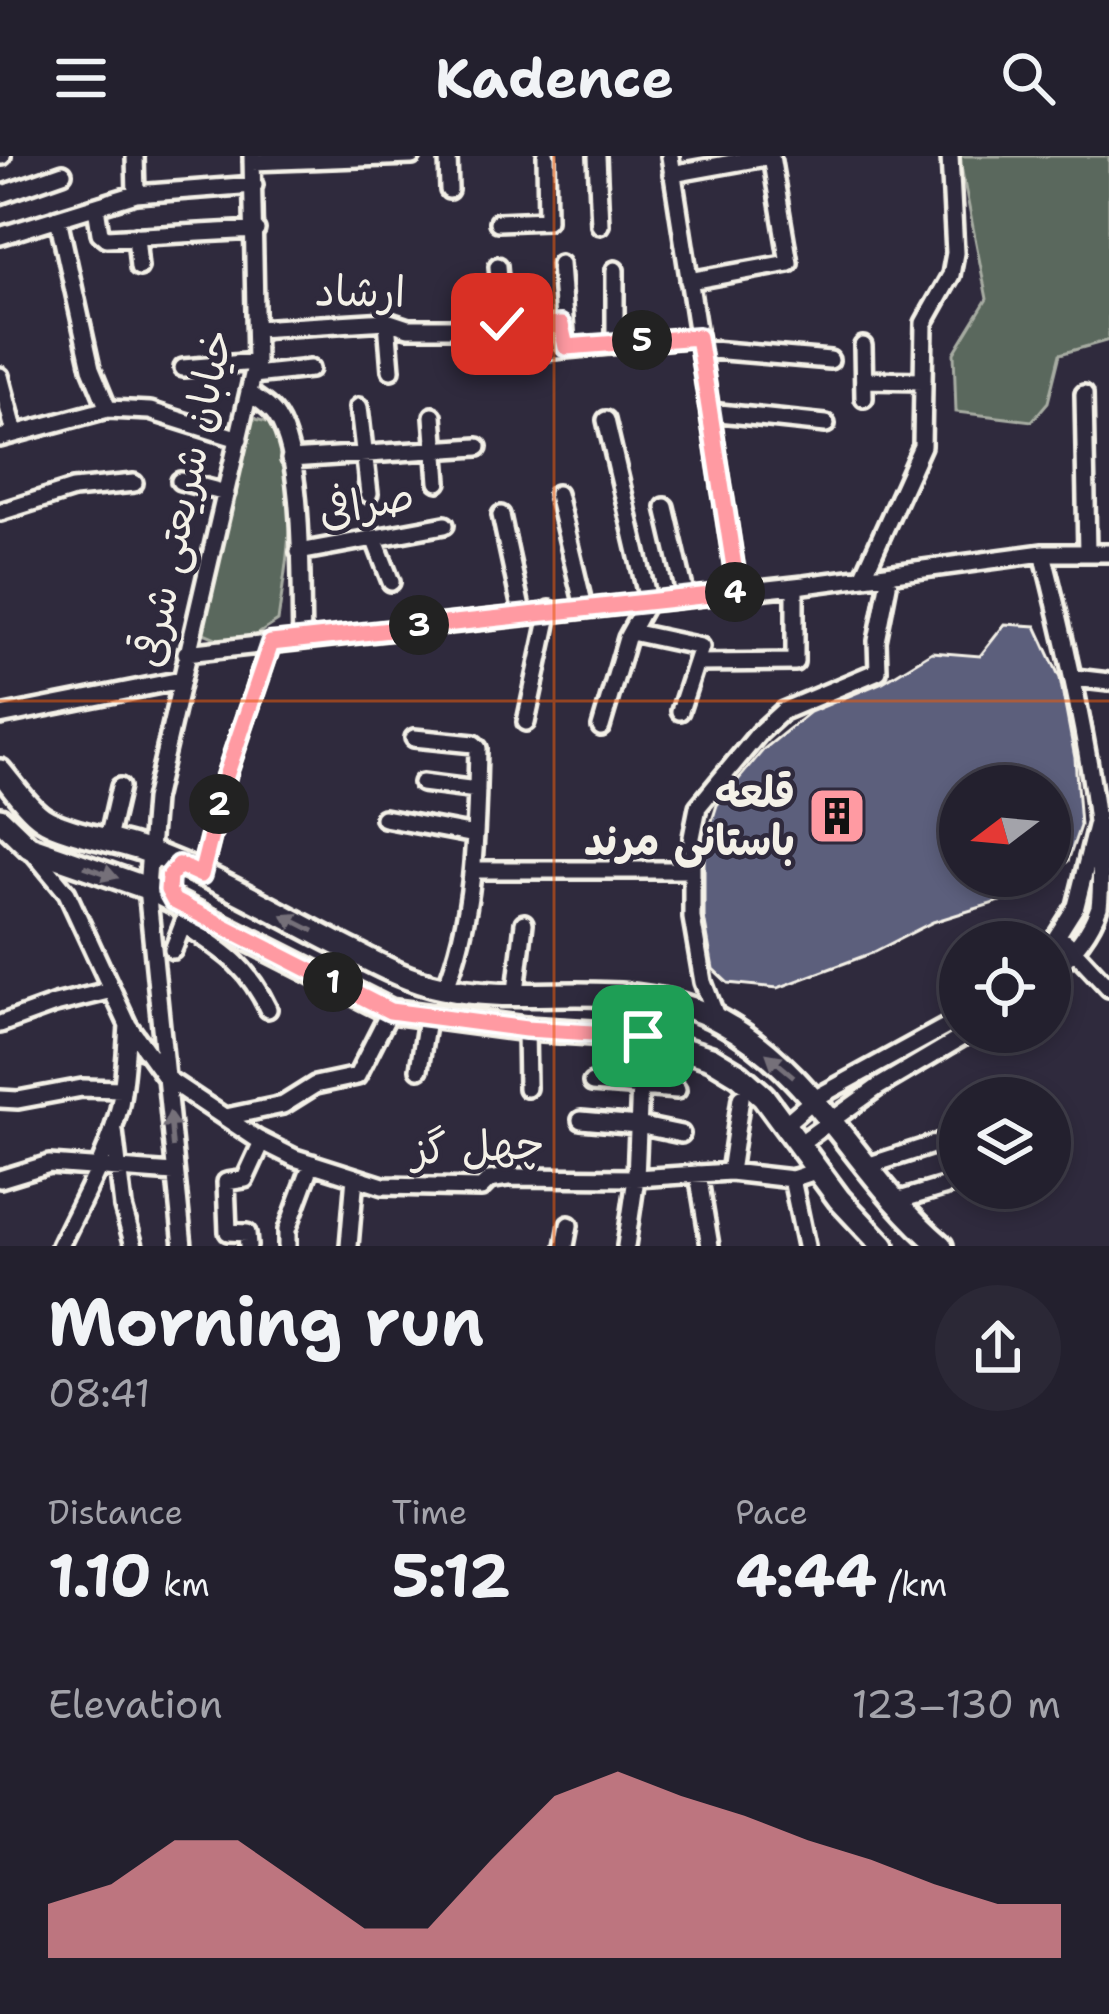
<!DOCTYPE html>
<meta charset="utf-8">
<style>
body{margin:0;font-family:"Shantell Sans","Playpen Sans Arabic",sans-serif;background:#2b2836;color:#f1f3f6;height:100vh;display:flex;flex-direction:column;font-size:45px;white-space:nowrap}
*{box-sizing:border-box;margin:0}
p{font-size:39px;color:#a3a3aa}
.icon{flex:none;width:66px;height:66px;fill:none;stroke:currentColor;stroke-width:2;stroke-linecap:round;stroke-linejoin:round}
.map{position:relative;height:1090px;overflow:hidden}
.sheet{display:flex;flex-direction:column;background:#23202e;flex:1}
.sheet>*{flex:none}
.needle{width:78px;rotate:254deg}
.tools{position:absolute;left:939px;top:609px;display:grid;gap:24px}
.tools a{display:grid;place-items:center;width:132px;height:132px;border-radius:50%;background:#23202e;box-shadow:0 6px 18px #0003,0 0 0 3px #403e4a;font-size:60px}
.pin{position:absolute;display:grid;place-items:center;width:102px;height:102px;color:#fff;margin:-51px;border-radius:24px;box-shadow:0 6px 18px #0006}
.km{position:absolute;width:60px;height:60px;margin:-30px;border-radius:50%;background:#222;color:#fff;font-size:33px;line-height:60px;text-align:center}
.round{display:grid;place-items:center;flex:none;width:126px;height:126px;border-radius:63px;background:#2b2836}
.summary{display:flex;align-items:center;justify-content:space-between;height:204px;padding:0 48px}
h1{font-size:66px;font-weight:700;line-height:90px}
.figures{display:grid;grid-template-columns:repeat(3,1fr);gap:18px;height:204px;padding:12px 48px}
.figures div{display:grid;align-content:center}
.figures b{font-size:60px;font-weight:700}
.figures small{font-size:33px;font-weight:400}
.figures p{font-size:33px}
.chart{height:336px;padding:24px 48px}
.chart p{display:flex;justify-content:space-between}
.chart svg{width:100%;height:216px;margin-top:12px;fill:#ff9aa2;opacity:.7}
header{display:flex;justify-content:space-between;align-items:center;height:156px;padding:0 48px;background:#23202e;font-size:54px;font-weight:700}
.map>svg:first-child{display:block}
.green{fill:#5a675d;stroke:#a7aca2;stroke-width:3}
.building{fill:#5c5e7c;stroke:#f4f1e8;stroke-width:3}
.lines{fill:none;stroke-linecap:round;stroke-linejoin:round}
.minor-casing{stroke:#f4f1e8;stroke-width:24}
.major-casing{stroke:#f4f1e8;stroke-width:30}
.minor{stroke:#2f2a3d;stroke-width:15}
.major{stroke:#2f2a3d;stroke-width:21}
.oneway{fill:#747079}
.route-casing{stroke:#fff;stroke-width:24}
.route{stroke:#ff9aa2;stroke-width:15}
.grid{fill:none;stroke:#e8590c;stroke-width:3;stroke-opacity:0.55}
.labels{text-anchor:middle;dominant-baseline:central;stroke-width:9;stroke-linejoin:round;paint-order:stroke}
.street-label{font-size:42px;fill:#f4f1e8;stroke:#2f2a3d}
.poi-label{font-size:42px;font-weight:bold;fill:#f4f1e8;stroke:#2f2a3d;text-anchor:end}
</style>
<header><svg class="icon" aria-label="menu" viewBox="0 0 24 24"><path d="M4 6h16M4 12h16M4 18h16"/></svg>Kadence<svg class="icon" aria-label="search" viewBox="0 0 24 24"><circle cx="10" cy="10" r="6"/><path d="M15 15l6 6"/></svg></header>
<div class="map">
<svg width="1109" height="1090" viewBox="0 0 1109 1090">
<rect width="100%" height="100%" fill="#2f2a3d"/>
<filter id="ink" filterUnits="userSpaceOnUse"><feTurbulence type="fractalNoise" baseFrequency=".00833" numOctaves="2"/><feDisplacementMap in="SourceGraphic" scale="24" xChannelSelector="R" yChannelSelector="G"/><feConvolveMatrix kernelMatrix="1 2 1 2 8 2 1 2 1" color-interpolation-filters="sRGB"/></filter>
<g filter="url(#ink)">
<path class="green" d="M959,0H1109V184L1060,198L1048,246L1032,265L956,256L954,197L987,143Z
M252,262L271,267C302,327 287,400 278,465L255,480L230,488L199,475Z"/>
<path class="building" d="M1005,468L1036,470L1060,522L1075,602L1080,670L1068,705L1050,718V630H960V720H1047L1017,740L933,766L872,797L778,832L728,827L713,813L704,761V690L717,649L764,593L810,556L883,526L932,496L980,500Z"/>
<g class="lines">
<defs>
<path id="minor" d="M0,0H2
M135,0L136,38
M448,0L449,34
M597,0L600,69
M670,0L738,436
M252,6L412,0
M672,18L771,0
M0,39L63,17
M96,51L100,77L106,82L256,74
M498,66L547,64L546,0
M0,80L136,38L254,29
M136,80L139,111
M560,108L566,191
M498,110L503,168L513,173L561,169
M615,114V186
M689,125L789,107L771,0
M387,165L391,214
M256,173L387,165L408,172H463
M863,190L864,242
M700,193L830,204
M510,198L698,181
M183,212L256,206
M253,219L310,213
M0,220L15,277
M864,224L923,225
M249,237C259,244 271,251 277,261C305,305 300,428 302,483
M1084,238L1087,397
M359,251L369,338
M108,253L150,255L239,283
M710,256L826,268
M433,260L438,326
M0,282L108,253L91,212L58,62
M290,303L478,291
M180,325L226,337
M557,338L584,451
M665,351L686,441
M0,356L73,333L134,327
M501,359L522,457
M374,382L391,426
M299,396L445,369
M1043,397C1065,484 1109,668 1099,751C1090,778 1070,800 1050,818
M863,421L922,290L924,167L951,119L955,97L950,0
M631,476L701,491L680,555
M186,497L804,429L1043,397H1109
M696,507L795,506V430
M1075,522L1109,526
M0,560L181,524
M526,566L550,454
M601,571L627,482L648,444L606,264
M414,582L474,588L478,592C476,674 476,756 445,833
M422,627L477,634
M384,662L475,679
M108,683L120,631
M29,691L67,737L128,869L166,922L257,983L295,1002L383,1030L481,1032L489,1024L508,1021L636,1022L730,1016L792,1023L819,1014
M473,714H692
M201,719L226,620L271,487
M183,768C223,795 247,808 268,853
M1066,786L1109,832
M1050,791L1076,750L1096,670
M173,794L185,763
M516,836L524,767
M717,863L703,826L692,762V681L698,651L759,577L783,555L878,515L877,485L890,418
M0,868L55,848L112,834
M526,873L527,932
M419,913L427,863
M592,927L677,934
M0,943L18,944L82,932L122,933
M226,961L283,949L315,929L357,920L390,855
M581,964L638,969L681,978
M784,969L814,943L960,863
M114,975L123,1051L134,1090
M799,988L878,931L971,876
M864,1011L960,980
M730,1016L741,942
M698,1018L710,1090
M0,1023L49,1008L174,1017
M792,1023L806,1090
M893,1046L960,1026
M60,1090C81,1045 107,1002 119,953C125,926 126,897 128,869
M183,1090L147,732L154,644L256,206L252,0
M248,1090L247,1077L228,1076L226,1026L245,1023L262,986
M287,1090V1074L312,1007
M349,1090L355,1021
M565,1090L569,1069
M626,1090L636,1022L642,880"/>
<path id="major" d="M0,615C12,629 27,652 42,662C64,677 120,685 146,695C211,718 273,755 334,786C370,804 403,824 442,832C533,851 634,818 720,865C817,917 859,1022 941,1090
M0,663L29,691L147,732L390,855L526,873L642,880L711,902L739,919L763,940L839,1043L883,1090"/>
</defs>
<use href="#minor" class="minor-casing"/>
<use href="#major" class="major-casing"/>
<use href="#minor" class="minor"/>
<use href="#major" class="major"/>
</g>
<defs><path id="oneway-solid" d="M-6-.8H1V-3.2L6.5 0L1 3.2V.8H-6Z" transform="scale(3)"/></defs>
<g class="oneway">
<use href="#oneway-solid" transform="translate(101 716) rotate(19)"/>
<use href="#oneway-solid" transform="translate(298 767) rotate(-153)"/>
<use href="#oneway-solid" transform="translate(780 909) rotate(-140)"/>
<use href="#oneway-solid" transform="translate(171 974) rotate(-95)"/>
</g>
</g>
<g class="lines" filter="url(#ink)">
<defs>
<path id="route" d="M502,168L513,172L561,169L566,191L698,181L738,436L271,487L226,620L201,719L179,709L169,721L168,734L174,745L390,855L526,873L643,880"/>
</defs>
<use href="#route" class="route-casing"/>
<use href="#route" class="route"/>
</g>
<path class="grid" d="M554,0V1090M0,545H1109"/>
<defs>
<symbol id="building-square" viewBox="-11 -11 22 22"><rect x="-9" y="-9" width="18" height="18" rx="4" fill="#ff9aa2" stroke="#2f2a3d"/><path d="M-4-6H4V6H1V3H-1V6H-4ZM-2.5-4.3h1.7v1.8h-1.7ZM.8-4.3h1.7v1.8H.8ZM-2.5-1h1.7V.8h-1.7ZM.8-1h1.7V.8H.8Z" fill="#111"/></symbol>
</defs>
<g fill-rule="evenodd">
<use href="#building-square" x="804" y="627" width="66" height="66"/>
</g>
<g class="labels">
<g class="street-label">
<text transform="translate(360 135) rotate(1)">ارشاد</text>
<text transform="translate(182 342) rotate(-78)">خیابان شریعتی شرقی</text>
<text transform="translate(366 347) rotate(-11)">صرافی</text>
<text transform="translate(478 990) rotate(-3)">چهل گز</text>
</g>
<g class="poi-label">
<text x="795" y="636">قلعه<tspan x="795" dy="48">باستانی مرند</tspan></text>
</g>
</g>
</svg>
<div class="tools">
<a><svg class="needle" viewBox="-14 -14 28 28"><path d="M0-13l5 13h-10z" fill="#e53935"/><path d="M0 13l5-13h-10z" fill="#a3a3aa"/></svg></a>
<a><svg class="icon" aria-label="locate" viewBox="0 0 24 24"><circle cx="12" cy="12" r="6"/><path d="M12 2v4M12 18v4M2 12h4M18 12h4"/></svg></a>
<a><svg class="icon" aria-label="layers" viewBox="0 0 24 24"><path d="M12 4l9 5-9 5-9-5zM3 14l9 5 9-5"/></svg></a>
</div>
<div class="pin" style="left:643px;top:880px;background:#1e9e55"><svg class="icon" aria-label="arrive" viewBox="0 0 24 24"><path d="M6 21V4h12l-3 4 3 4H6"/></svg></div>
<div class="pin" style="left:502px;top:168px;background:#d93025"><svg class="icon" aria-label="check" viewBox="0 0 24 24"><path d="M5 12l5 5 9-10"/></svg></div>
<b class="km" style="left:333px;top:826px">1</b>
<b class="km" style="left:219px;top:648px">2</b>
<b class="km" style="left:419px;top:469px">3</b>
<b class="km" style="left:735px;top:436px">4</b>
<b class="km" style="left:642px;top:184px">5</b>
</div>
<section class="sheet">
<div class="summary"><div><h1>Morning run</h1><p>08:41</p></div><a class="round"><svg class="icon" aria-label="share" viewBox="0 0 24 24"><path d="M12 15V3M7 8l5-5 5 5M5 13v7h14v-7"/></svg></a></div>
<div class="figures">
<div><p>Distance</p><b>1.10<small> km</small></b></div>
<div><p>Time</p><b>5:12</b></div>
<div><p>Pace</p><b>4:44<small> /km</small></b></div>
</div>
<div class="chart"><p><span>Elevation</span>123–130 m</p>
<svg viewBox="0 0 160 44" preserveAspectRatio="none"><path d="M0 44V33L10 29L20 20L30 20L40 29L50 38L60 38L70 24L80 11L90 6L100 11L110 15L120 20L130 24L140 29L150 33L160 33V44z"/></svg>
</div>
</section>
